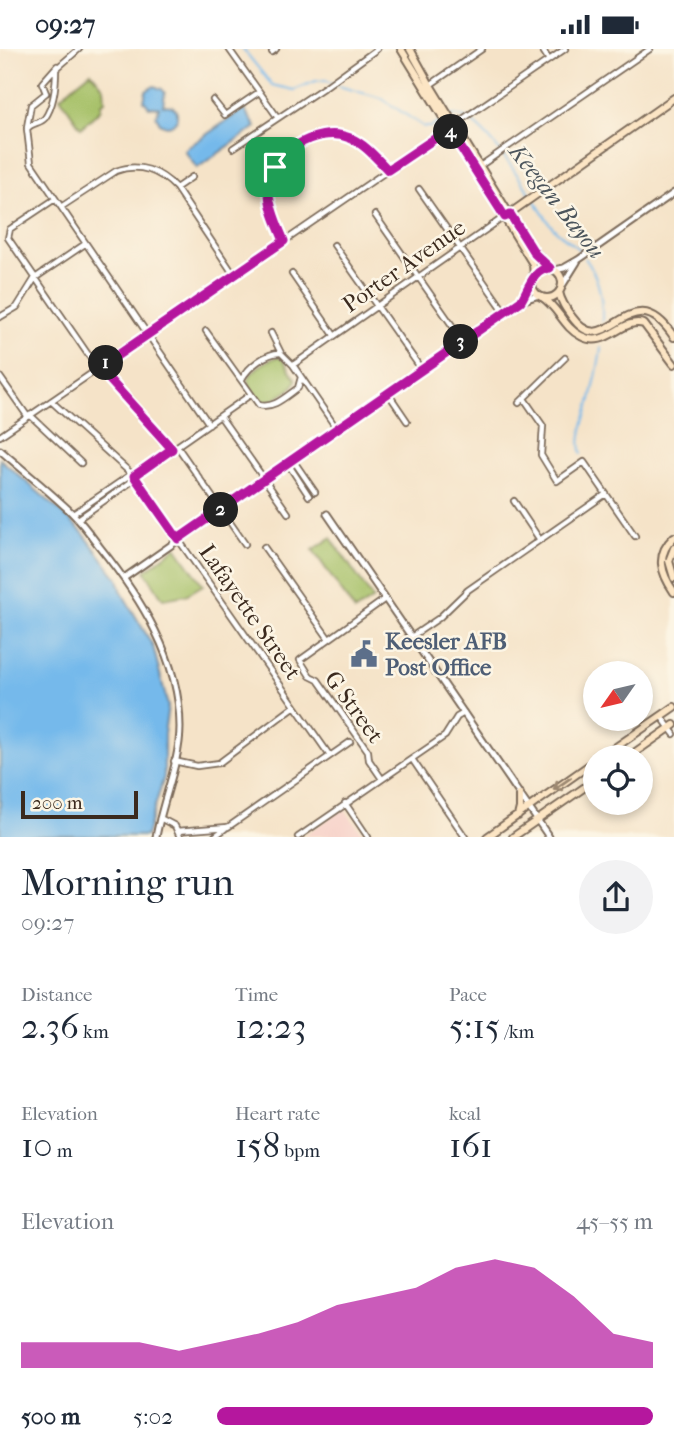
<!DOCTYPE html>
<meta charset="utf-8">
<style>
body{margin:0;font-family:"IM FELL French Canon",serif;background:#f2f2f3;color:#1f2937;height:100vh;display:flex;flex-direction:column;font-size:26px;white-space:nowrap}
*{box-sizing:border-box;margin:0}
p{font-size:23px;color:#747a83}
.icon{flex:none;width:38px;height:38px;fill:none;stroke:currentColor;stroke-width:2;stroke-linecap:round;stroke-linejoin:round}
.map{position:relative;height:788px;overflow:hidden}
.sheet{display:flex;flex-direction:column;background:#fff;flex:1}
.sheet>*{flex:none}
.needle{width:46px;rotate:236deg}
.fabs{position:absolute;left:583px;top:612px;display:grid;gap:14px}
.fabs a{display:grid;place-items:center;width:70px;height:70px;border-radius:50%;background:#fff;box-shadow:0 4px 10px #0003;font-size:35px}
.scale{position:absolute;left:21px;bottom:18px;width:117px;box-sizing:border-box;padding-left:7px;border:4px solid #3b2a1e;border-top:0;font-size:19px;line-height:24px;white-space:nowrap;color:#3b2a1e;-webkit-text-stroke:5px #fcf5e5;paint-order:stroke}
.pin{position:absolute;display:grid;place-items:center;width:60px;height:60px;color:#fff;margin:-30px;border-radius:14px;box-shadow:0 4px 10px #0006}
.km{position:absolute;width:35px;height:35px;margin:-18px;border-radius:50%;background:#222;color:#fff;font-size:19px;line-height:35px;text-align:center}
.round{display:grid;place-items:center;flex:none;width:74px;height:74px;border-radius:37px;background:#f2f2f3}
.head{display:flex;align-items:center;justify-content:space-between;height:119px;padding:0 21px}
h1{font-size:38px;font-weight:600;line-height:52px}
.metrics{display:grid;grid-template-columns:repeat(3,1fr);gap:10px;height:119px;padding:7px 21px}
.metrics div{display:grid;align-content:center}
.metrics b{font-size:35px;font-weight:600}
.metrics small{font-size:19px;font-weight:400}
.metrics p{font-size:19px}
.chart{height:196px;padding:14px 21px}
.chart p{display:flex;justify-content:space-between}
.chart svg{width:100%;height:126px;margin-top:7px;fill:#b5179e;opacity:.7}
ul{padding:0 21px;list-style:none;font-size:23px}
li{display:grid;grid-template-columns:112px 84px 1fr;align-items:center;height:52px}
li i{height:18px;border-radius:9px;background:#b5179e}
.status{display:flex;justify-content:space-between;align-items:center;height:49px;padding:0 35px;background:#fff;direction:ltr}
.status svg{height:19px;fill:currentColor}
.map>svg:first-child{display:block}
.built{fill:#f7d1c9}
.green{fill:#a5c066;stroke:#707542;stroke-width:2}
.water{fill:#75b9eb;stroke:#587284;stroke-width:2}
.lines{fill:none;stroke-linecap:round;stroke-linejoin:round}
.stream{stroke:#75b9eb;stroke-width:2}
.minor-casing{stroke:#7c6b5a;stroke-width:8}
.tertiary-casing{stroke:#7c6b5a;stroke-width:9}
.secondary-casing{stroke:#7c6b5a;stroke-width:10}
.minor{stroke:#fff;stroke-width:4.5}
.tertiary{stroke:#fff;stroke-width:5}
.secondary{stroke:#fce5c4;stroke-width:6}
.oneway{stroke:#9c8871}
.route-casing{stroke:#fff;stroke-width:14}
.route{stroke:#b5179e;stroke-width:9}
.labels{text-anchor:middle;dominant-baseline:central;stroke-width:5;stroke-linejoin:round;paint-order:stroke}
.street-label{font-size:23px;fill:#3b2a1e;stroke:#fcf5e5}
.service-label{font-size:23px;font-weight:bold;fill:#4e5e75;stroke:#fcf5e5;text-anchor:start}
.water-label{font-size:24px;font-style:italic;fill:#4c555c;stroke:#fcf5e5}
</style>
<div class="status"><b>09:27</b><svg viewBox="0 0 49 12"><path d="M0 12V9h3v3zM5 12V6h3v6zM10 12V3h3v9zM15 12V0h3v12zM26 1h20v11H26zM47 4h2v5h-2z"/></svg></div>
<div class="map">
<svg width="674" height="788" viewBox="0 0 674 788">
<rect width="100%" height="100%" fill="#fcf5e5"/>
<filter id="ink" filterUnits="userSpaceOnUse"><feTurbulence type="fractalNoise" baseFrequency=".0143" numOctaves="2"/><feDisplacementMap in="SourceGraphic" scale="14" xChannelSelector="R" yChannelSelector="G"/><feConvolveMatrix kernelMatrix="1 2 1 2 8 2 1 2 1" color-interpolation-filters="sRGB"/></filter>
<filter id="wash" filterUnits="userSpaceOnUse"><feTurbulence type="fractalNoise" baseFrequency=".00686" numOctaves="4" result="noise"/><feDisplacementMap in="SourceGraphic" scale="28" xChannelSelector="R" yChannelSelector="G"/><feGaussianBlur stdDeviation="1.57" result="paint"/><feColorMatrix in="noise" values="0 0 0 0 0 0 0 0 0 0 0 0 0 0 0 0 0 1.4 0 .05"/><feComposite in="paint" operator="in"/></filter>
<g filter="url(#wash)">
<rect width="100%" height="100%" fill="#f5e3c8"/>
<path class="built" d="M344,760L365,787H303L342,761Z"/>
<path class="green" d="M91,23L104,39L105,52L101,55V60L81,79L60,48Z
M278,308L283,310L296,331C293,340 288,342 280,347C262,359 253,350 248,330C253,320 266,311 278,308Z
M331,489L373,550L355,562L313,501Z
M176,498L203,536L186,546L163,550L145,522Z"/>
<path class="water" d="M154,37L162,40L165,44L163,56L172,57L177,62V70C173,77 167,79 160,74L156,67L159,58H149L144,52L146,42Z
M244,60L256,78L197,119L184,101Z
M0,410L66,467L83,484L118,530L122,544L153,597L168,657L164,685V728L146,787H0Z"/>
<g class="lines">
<path class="stream" d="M243,0L272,36L294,41L316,32L326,31L335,36L381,49L424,78H431L442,72
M450,67C480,57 534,153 550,175C558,187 573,192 582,204
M585,209C599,228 603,249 602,272
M582,405C576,388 587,367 591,350C595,333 599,316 601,299"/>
</g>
</g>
<g filter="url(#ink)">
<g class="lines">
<defs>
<path id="minor" d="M79,0L56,20C56,35 54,56 45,69C40,75 32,73 27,80L31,114L209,375
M229,0L278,69
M542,0L549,11
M272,3L276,0
M430,36L482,0
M46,44L42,34L57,17
M213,51L225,66L259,43
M27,78L31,56L46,44
M233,99L326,37L377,0
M480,117L650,0
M176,139L192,128
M419,140L505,263
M55,150L10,180L8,189L98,320
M61,158L116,122C139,113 160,122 176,139L234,226
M375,166L463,292
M284,192C278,177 270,161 269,145C266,106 316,75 350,89C365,95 377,110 388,121
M334,196L422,321
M292,225L334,286
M0,268L17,258L35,229L85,195
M206,282L259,356C274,360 286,347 298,339L301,328
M271,284L281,304L293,316L337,380
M293,316L504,168
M99,319L172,400
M0,328L28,368
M242,330C248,318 267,303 281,304
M388,344L407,372
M525,351L543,377L541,406L557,432L584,413L635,487
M51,352L134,427L330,707
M519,354L565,309
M30,366L81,414
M220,367L288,464
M0,387L565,0
M177,397L245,495
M293,411L315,443
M288,415L309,447
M514,452L540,491
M73,465L127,428L133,427
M78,470L131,433L134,427L250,346
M264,498L329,590
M411,588L439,569L468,541L606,445
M661,667L674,685
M412,710L465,788
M174,712L197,717L219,714L295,657
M382,730L369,711L368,702L318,631L310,627L300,611L385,550
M345,754L368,788
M160,769L175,777L180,788
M177,782L228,778L350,693
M214,788L227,778
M298,788L445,687L457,668L464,664"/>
<path id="tertiary" d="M554,221L564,219L578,211L674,144
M562,237L577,213
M522,250L533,231
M0,401C24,422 49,442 72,464C82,474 91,486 99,497C140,548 180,610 180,678C180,713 162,753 156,788
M327,465L549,788
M124,529L521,252L539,246"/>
<path id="secondary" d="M401,0L533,215L534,227
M410,0L430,36L527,194L549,219
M506,167L674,49
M532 234a15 15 0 1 1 30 0a15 15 0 1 1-30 0Z
M559,243C561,253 566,260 572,268C607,317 630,222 674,288
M542,248C558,258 564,279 581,287C607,301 621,268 644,275L674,315
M674,488C655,506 661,524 674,543
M674,499L669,512L674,529
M600,709L674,658
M627,709L674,676
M518,767L520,759V745
M487,788L595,712
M513,788L595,731"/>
</defs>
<use href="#minor" class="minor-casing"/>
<use href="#tertiary" class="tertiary-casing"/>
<use href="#secondary" class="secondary-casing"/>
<use href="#minor" class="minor"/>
<use href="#tertiary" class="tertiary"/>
<use href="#secondary" class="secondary"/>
</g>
<defs><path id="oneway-shaft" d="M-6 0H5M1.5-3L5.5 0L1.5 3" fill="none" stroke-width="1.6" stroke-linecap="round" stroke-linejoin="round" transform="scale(1.75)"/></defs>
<use class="oneway" href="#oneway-shaft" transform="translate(562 735) rotate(145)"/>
</g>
<g class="lines" filter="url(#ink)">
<defs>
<path id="route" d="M449,80L505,168L510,165L535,205L550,219C533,220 529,239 521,252L178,490L134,427L172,400L99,319L284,192C278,177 270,161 269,145C265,106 316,75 350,89C365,95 377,110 388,121Z"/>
</defs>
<use href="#route" class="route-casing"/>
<use href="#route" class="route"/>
</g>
<defs>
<symbol id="civic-bare" viewBox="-9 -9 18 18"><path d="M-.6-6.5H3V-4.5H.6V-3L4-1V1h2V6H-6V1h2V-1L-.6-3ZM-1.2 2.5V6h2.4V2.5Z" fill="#5c6f8a" stroke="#fcf5e5" stroke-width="2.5" paint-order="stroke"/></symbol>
</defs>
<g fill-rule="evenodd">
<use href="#civic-bare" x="345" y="586" width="38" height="38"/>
</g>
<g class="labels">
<g class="street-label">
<text transform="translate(404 217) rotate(-35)">Porter Avenue</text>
<text transform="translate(250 563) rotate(55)">Lafayette Street</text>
<text transform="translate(354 658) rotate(54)">G Street</text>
</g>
<g class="service-label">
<text x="385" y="592">Keesler AFB<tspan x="385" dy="26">Post Office</tspan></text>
</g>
<g class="water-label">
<text transform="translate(557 152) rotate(52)">Keegan Bayou</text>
</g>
</g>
</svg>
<div class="fabs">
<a><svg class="needle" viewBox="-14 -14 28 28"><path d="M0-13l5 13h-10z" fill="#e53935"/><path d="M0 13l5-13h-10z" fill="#747a83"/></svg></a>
<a><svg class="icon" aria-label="locate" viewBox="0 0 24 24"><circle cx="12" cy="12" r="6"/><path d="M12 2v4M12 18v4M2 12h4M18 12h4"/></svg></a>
</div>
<div class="scale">200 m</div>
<div class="pin" style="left:275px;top:118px;background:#1e9e55"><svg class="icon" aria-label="arrive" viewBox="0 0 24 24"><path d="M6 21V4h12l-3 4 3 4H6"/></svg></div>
<b class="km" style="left:106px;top:314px">1</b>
<b class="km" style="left:221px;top:461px">2</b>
<b class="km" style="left:461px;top:293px">3</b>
<b class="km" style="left:451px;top:83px">4</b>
</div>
<section class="sheet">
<div class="head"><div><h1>Morning run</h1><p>09:27</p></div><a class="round"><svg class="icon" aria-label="share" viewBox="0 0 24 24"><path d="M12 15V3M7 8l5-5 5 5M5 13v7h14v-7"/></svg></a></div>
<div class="metrics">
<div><p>Distance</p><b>2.36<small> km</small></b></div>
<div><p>Time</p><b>12:23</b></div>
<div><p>Pace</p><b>5:15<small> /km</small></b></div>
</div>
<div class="metrics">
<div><p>Elevation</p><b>10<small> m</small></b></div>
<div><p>Heart rate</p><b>158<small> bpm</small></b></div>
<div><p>kcal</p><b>161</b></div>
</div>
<div class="chart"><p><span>Elevation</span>45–55 m</p>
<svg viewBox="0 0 160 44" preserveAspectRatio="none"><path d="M0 44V35L10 35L20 35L30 35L40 38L50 35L60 32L70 28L80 22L90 19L100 16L110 9L120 6L130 9L140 19L150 32L160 35V44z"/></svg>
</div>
<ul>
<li><b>500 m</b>5:02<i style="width:100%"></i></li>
</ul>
</section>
